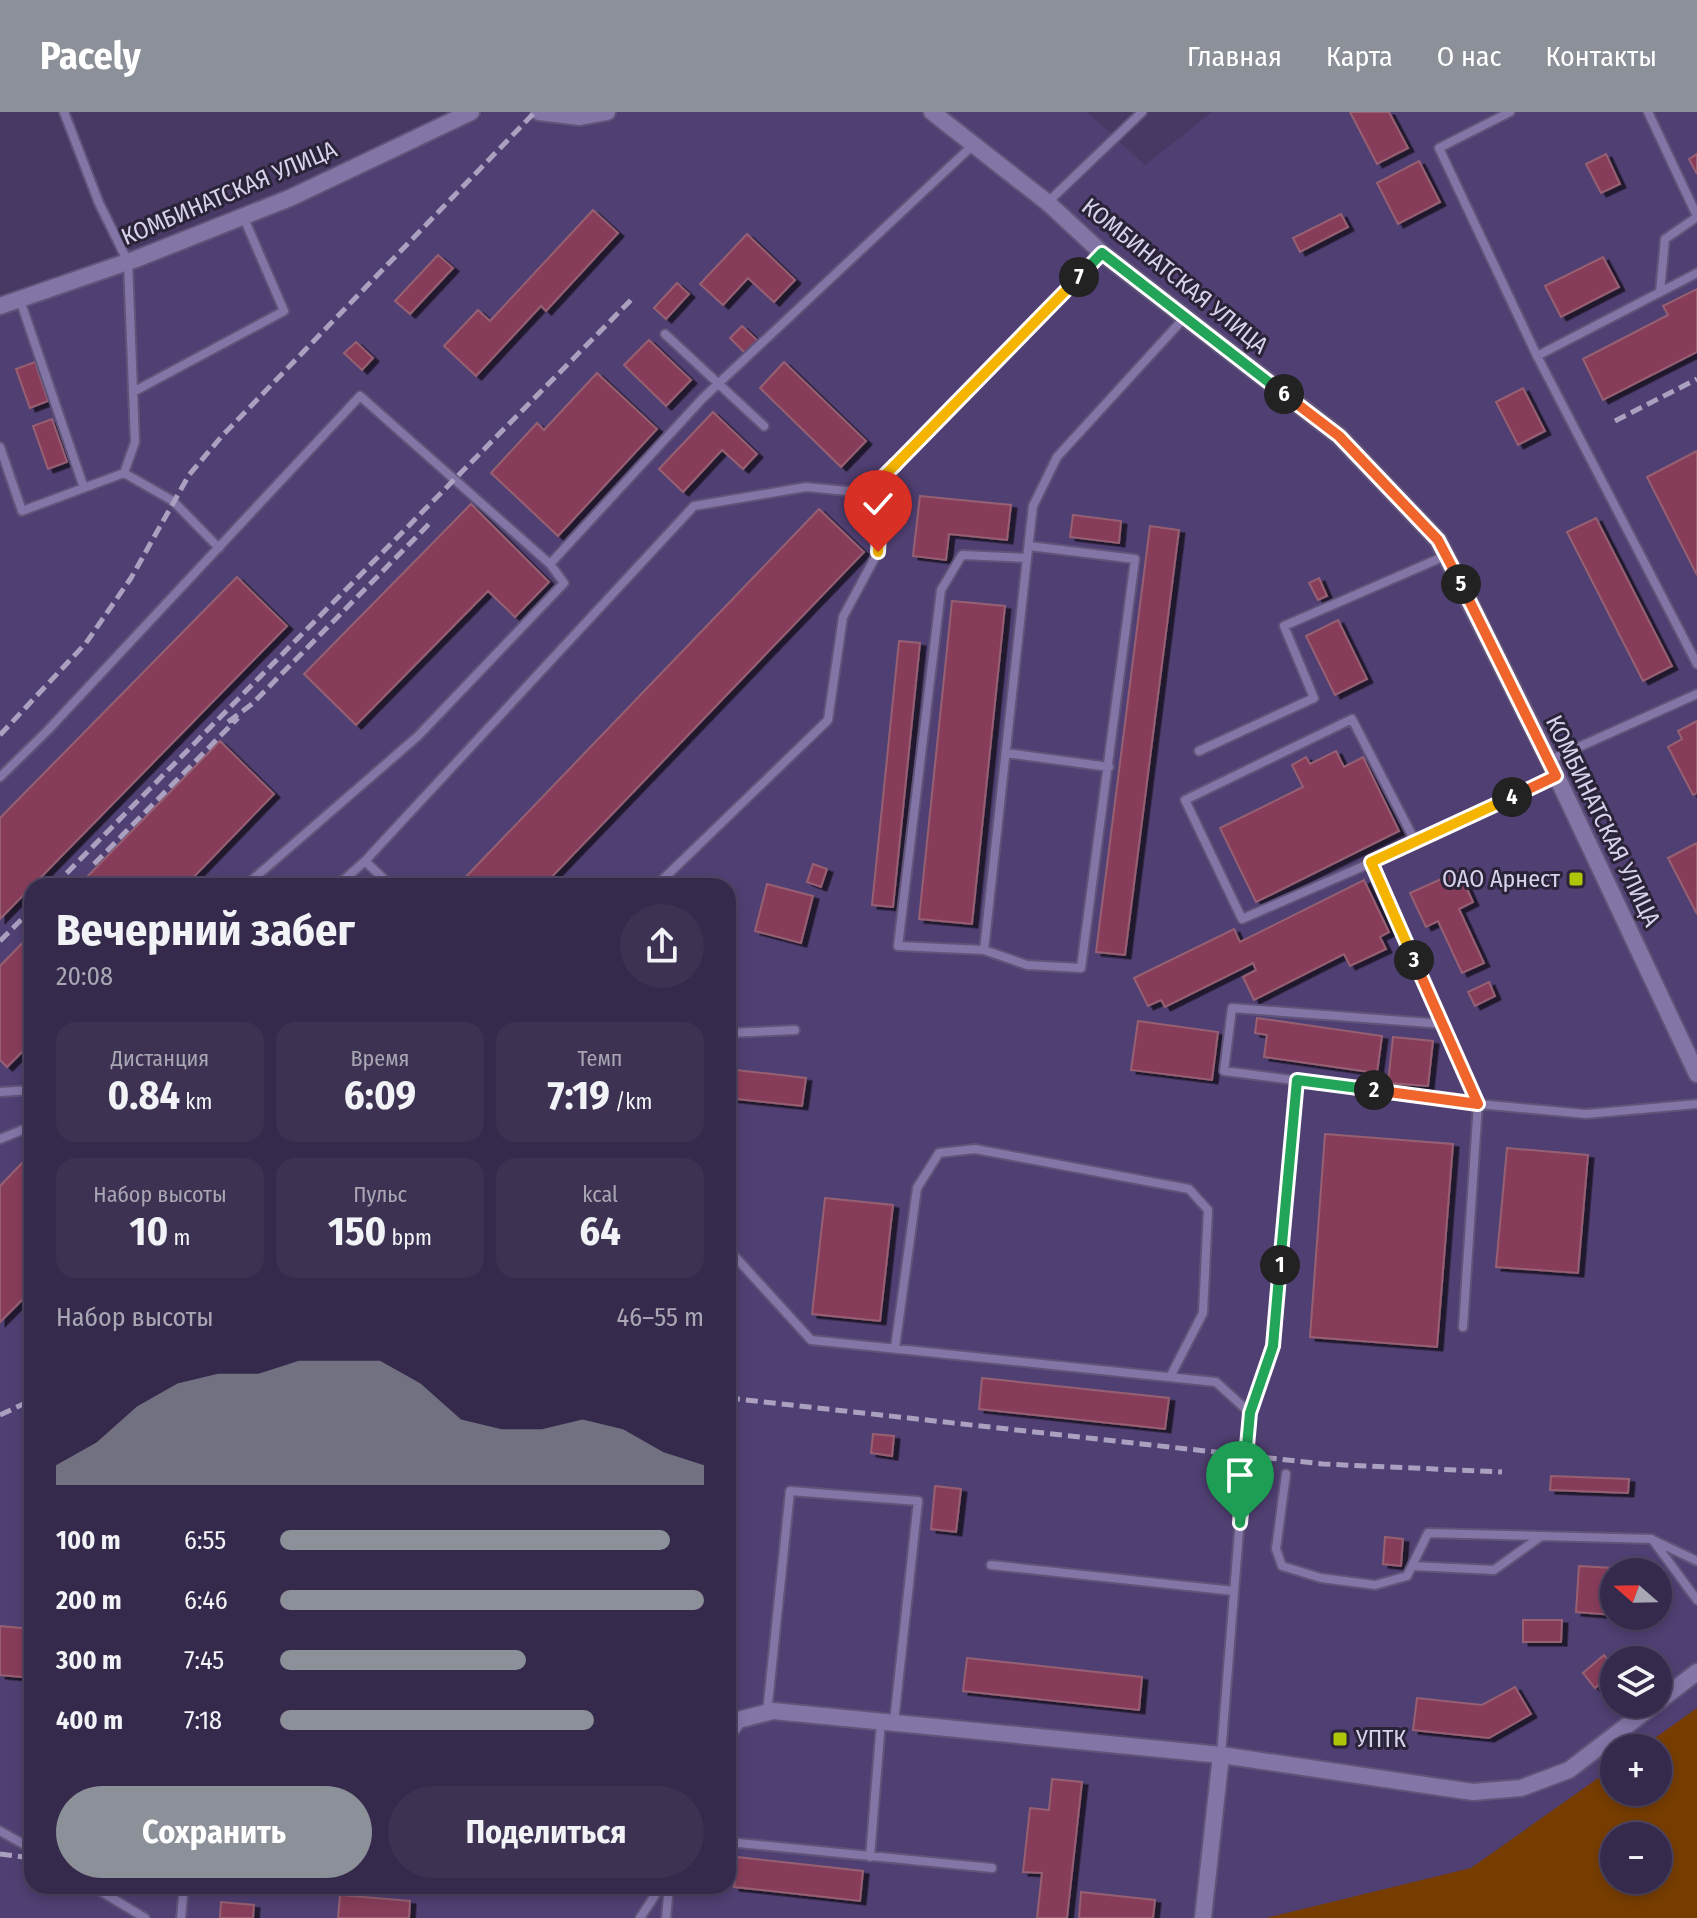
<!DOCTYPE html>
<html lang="ru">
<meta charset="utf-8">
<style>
body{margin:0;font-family:"Fira Sans Condensed",sans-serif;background:#3d3252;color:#f1f3f6;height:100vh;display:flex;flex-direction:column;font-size:30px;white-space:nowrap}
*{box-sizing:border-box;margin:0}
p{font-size:26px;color:#aaa7b5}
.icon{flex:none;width:44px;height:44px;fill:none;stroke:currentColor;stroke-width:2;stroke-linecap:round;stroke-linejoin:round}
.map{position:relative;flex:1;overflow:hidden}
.panel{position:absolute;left:24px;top:766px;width:712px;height:1016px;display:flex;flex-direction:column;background:#352a4b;border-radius:24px;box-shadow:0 4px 12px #0003,0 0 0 2px #4f4663}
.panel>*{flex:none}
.needle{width:52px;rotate:290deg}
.tools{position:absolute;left:1600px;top:1446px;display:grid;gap:16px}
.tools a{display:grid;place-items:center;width:72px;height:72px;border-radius:50%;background:#352a4b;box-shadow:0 4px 12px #0003,0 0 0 2px #4f4663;font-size:40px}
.pin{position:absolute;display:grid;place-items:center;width:68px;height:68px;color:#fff;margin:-82px -34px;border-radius:50% 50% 50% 0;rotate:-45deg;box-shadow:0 0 8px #0007}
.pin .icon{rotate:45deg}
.km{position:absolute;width:40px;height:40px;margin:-20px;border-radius:50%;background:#222;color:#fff;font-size:22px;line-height:40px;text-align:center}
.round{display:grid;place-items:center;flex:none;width:84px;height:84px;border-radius:42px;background:#3d3252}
.head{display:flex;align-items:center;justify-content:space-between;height:136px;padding:0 32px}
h1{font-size:44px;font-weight:700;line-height:60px}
.figures{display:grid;grid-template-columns:repeat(3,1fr);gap:12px;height:136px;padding:8px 32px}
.figures div{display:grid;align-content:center;border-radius:20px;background:#3d3252;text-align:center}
.figures b{font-size:40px;font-weight:700}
.figures small{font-size:22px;font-weight:400}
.figures p{font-size:22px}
.chart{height:224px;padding:16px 32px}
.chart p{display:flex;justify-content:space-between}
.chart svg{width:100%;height:144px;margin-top:8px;fill:#8c9099;opacity:.7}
.primary-button{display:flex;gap:16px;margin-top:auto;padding:16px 32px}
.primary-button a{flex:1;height:92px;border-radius:48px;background:#8c9099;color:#fff;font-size:32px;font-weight:700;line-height:92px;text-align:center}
.primary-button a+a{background:#3d3252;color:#f1f3f6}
ul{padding:0 32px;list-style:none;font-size:26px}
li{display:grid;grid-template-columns:128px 96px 1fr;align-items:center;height:60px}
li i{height:20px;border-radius:10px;background:#8c9099}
header{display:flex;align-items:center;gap:48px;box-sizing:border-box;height:112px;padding:0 40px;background:#8c9099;color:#fff}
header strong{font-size:38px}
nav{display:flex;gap:44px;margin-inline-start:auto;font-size:28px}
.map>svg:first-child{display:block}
.built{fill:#503f72;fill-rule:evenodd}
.green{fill:#773d00;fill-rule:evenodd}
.building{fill:#873e5a;stroke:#966072;stroke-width:2;filter:url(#shadow)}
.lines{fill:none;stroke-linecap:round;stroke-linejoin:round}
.service-casing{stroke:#605479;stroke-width:12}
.minor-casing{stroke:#605479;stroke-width:20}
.service{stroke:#8375a6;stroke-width:8}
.minor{stroke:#8375a6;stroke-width:16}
.rail{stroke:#aaa1c1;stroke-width:5;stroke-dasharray:12 6;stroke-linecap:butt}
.split-1-casing{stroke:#fff;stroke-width:16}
.split-2-casing{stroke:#fff;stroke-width:16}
.split-3-casing{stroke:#fff;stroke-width:16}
.split-4-casing{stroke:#fff;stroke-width:16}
.split-5-casing{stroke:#fff;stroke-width:16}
.split-6-casing{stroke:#fff;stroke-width:16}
.split-7-casing{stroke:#fff;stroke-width:16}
.split-8-casing{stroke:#fff;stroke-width:16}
.split-9-casing{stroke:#fff;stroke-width:16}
.split-1{stroke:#22a559;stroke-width:10}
.split-2{stroke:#22a559;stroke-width:10}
.split-3{stroke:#f0652b;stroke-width:10}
.split-4{stroke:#f5b400;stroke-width:10}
.split-5{stroke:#f0652b;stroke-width:10}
.split-6{stroke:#f0652b;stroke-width:10}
.split-7{stroke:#22a559;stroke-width:10}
.split-8{stroke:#f5b400;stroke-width:10}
.split-9{stroke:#f5b400;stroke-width:10}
.poi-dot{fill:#aec508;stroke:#2b2439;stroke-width:3}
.labels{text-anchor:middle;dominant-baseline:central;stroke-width:6;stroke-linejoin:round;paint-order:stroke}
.street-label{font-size:24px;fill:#d8d1ec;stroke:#2b2439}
.poi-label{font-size:24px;fill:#d8d1ec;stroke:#2b2439;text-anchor:end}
</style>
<header>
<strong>Pacely</strong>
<nav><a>Главная</a><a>Карта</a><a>О нас</a><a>Контакты</a></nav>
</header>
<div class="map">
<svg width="1697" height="1806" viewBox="0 0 1697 1806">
<defs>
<filter id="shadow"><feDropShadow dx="5.5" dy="3.5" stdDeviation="0" flood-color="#0009"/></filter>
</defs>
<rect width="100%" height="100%" fill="#473864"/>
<path class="built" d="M484,0H1087L1145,53L1212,0H1697V1601L1646,1636H1614V1658L1471,1756L1266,1806H0V191ZM32,774H728V1774H32ZM1614,1460H1658V1504H1614ZM1614,1548H1658V1592H1614Z"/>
<path class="green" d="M1697,1596V1806H1266L1471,1756L1614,1655V1680H1658V1636H1641ZM1614,1724H1658V1768H1614Z"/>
<path class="building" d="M1350,0H1389L1408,36L1377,52Z
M1606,42L1620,72L1601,81L1586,52Z
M1697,42V62L1689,47Z
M1419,49L1440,90L1398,112L1377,71Z
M593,98L618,121L546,199L541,194L476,264L444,234L478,198L490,209Z
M1341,102L1348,115L1300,140L1293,126Z
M747,122L795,168L774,190L748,166L723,193L700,172Z
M438,143L453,156L410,202L395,189Z
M1603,145L1619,175L1561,205L1545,174Z
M677,171L689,182L666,207L654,196Z
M1697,177V240L1603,288L1583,247L1668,203L1663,194Z
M742,214L758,229L746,242L730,226Z
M649,228L691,268L666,294L624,253Z
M356,230L373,246L362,258L344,241Z
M35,250L48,289L30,296L16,257Z
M784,250L866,329L841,355L760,276Z
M597,261L657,317L558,424L491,361L537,311L544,318Z
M1523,276L1545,319L1518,333L1496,290Z
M713,300L757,342L743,357L722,338L683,380L659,357Z
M52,307L67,350L48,357L33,314Z
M1697,339V463L1647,365Z
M920,384L1011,393L1007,428L949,422L946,448L913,444Z
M471,392L549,470L515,505L488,479L356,613L304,562Z
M819,397L864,440L543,774H457Z
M1073,403L1121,409L1119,431L1070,425Z
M1596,406L1672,554L1643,569L1567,420Z
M1150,414L1179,418L1125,843L1096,840Z
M237,465L287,514L0,807V706Z
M1319,466L1327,484L1318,488L1309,471Z
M952,489L1005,494L972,812L919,807Z
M1338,508L1367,567L1335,583L1306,524Z
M899,529L920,531L893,795L872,793Z
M1697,609V681L1693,683L1668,635L1682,627L1678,619Z
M220,629L274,682L185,774H78Z
M1336,639L1344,655L1363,645L1399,719L1256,790L1220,716L1303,675L1292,653L1306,645L1310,652Z
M1697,731V802L1668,746Z
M813,752L827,757L821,775L807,770Z
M1459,759L1473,790L1459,797L1484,851L1462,861L1438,809L1426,815L1410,781Z
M1364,768L1389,820L1380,825L1386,837L1350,854L1344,842L1254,888L1243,865L1256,858L1253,851L1165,895L1161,888L1148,894L1134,866L1234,817L1240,830Z
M767,772L813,784L801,831L755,819Z
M32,821V930L7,955L0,948V854Z
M1489,870L1495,884L1475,894L1468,880Z
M1257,906L1382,924L1377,961L1264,945L1267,923L1255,921Z
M1138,909L1218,920L1212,968L1131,958Z
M1393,925L1433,929L1428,974L1388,971Z
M728,957L806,966L802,994L728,986Z
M1325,1022L1453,1032L1437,1235L1310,1225Z
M1507,1036L1588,1043L1578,1161L1496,1155Z
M25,1048L32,1055V1178L0,1210V1074Z
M825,1086L893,1093L880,1209L812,1202Z
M982,1266L1169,1286L1165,1317L979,1297Z
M873,1322L894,1324L892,1344L871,1341Z
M1551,1364L1629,1367L1628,1381L1550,1378Z
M935,1374L961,1377L956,1420L931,1417Z
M1385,1425L1403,1427L1401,1454L1383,1452Z
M1579,1454L1632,1457L1631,1460H1614V1503L1576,1500Z
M1523,1508H1562L1561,1530H1523Z
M0,1514L32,1517V1566L0,1563Z
M1604,1543L1614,1556V1560L1595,1576L1583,1561Z
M967,1546L1142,1565L1139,1598L963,1579Z
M1515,1575L1531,1602L1489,1626L1413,1618L1417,1586L1482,1593Z
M1052,1667L1082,1670L1067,1806H1037L1042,1761L1023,1760L1030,1696L1049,1698Z
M737,1745L863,1759L860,1789L734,1775Z
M1081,1780L1155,1788L1153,1806H1079Z
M340,1783L410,1789L409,1806H338Z
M221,1790L254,1793L253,1806H220Z"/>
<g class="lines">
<defs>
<path id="service" d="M64,0L99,91L128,150L135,330L124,361
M1510,0L1439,36L1537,244L1697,552
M1648,0L1697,104
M1048,90L1142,0
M1660,180L1665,127L1697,105
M20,188L84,376
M665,222L764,314
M1537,244L1697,161
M133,280L284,199L243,104
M0,335L22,399L124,361L173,389L219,436
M867,381L1102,141
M1027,446L962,443L941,478L898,834L984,838L1027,446L1033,394L1057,345L1185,205
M1199,639L1314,586L1284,514L1445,444
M1006,641L1109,655
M1550,648L1697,582
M0,665L48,618L360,284L550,452L703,286L973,33
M1416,731L1352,607L1185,688L1242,807L1435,723L1556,664
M365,749L391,774
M1371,750L1478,992L1463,1215
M245,774L418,624L564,471L550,452
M337,774L365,749L694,394L806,375L867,381
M656,774L828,608L843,505L878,440L880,406L867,381
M984,838L1027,853L1081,856L1135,447L1029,434
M1443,912L1232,896L1224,959L1478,992L1586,1002L1697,992
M728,921L795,918
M0,980L32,978
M0,1027L32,1014
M728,1137L811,1228L1216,1270L1250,1301
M895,1236L917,1076L939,1041L975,1037L1189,1077L1208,1098L1203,1201L1170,1265
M1286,1362L1276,1437L1282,1454L1321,1466L1375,1473L1407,1464L1428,1421L1652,1427L1697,1488
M1655,1429L1697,1449
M991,1453L1234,1479
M1412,1454L1494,1458L1540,1425
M767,1601L790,1379L918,1389L894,1610
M1221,1643L1245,1344L1250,1301L1273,1234L1297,968
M0,1719L32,1737
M728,1730L992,1756
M870,1745L881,1610
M92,1774L145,1806
M181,1806L184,1774
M640,1806L661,1774
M666,1806L669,1774"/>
<path id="minor" d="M539,0L580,5L607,0
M932,0L1048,91L1102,141L1339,324L1438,428L1549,648L1697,962
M0,194L136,147L290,86L471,0
M1658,1590L1697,1560
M728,1621L738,1608L773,1599L1221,1643L1473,1680L1521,1676L1569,1658L1655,1592
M1203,1806L1221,1643"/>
</defs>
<use href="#service" class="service-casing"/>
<use href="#minor" class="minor-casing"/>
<use href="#service" class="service"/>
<use href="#minor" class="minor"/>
<path class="rail" d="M1615,309L1697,267
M228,610L252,592L431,410
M0,623L86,531L131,466L189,363L222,324L535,0
M94,752L238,606
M54,774L633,186
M0,829L32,797
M728,1286L1323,1352L1502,1360
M0,1303L32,1288
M0,1742L32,1746"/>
</g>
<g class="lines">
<defs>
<path id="split-1" d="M1240,1411L1250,1301L1273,1234L1280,1153"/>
<path id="split-2" d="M1280,1153L1297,968L1374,978"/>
<path id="split-3" d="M1374,978L1478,992L1414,848"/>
<path id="split-4" d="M1414,848L1371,750L1512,685"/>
<path id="split-5" d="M1461,472L1556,664L1512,685"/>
<path id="split-6" d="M1284,282L1339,324L1438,428L1461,472"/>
<path id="split-7" d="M1079,165L1102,141L1284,282"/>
<path id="split-8" d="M895,353L1079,165"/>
<path id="split-9" d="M878,440L880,406L867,381L895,353"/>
</defs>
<use href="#split-1" class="split-1-casing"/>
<use href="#split-2" class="split-2-casing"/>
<use href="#split-3" class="split-3-casing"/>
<use href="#split-4" class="split-4-casing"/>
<use href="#split-5" class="split-5-casing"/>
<use href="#split-6" class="split-6-casing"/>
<use href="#split-7" class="split-7-casing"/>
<use href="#split-8" class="split-8-casing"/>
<use href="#split-9" class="split-9-casing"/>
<use href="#split-1" class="split-1"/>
<use href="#split-2" class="split-2"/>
<use href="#split-3" class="split-3"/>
<use href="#split-4" class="split-4"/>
<use href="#split-5" class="split-5"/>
<use href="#split-6" class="split-6"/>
<use href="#split-7" class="split-7"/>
<use href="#split-8" class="split-8"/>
<use href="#split-9" class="split-9"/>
</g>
<g class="poi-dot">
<rect x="1568" y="759" width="16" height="16" rx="4"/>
<rect x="1332" y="1619" width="16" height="16" rx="4"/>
</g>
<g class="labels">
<g class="street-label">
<text transform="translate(229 81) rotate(-23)">КОМБИНАТСКАЯ УЛИЦА</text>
<text transform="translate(1175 164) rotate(39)">КОМБИНАТСКАЯ УЛИЦА</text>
<text transform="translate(1603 709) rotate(64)">КОМБИНАТСКАЯ УЛИЦА</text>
</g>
<g class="poi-label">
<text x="1560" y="767">ОАО Арнест</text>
<text x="1356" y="1627" text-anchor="start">УПТК</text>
</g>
</g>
</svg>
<div class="tools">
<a><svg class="needle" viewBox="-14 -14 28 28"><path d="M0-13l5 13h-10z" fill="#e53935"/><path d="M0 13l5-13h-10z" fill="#aaa7b5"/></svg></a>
<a><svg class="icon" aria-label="layers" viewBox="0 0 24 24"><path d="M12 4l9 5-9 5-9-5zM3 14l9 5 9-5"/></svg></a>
<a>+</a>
<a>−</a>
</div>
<div class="pin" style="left:1240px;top:1411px;background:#1e9e55"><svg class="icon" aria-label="arrive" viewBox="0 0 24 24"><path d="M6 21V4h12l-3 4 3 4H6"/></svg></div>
<div class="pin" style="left:878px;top:440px;background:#d93025"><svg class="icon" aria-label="check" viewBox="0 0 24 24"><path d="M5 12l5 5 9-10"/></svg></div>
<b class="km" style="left:1280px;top:1153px">1</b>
<b class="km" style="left:1374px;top:978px">2</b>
<b class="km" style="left:1414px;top:848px">3</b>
<b class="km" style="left:1512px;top:685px">4</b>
<b class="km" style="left:1461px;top:472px">5</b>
<b class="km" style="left:1284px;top:282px">6</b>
<b class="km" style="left:1079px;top:165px">7</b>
<section class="panel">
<div class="head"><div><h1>Вечерний забег</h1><p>20:08</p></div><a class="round"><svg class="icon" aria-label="share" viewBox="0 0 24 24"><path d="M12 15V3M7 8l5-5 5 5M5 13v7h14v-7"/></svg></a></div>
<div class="figures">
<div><p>Дистанция</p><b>0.84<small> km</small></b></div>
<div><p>Время</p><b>6:09</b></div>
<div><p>Темп</p><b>7:19<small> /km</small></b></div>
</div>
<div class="figures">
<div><p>Набор высоты</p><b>10<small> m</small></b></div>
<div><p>Пульс</p><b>150<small> bpm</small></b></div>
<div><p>kcal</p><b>64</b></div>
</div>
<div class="chart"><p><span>Набор высоты</span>46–55 m</p>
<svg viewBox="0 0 160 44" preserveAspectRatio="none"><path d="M0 44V38L10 31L20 20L30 13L40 10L50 10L60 6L70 6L80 6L90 13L100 24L110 27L120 27L130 24L140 27L150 34L160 38V44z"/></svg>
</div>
<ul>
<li><b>100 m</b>6:55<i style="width:92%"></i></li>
<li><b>200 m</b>6:46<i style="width:100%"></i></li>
<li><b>300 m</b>7:45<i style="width:58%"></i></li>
<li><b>400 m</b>7:18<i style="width:74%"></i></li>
</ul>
<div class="primary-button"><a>Сохранить</a><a>Поделиться</a></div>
</section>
</div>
